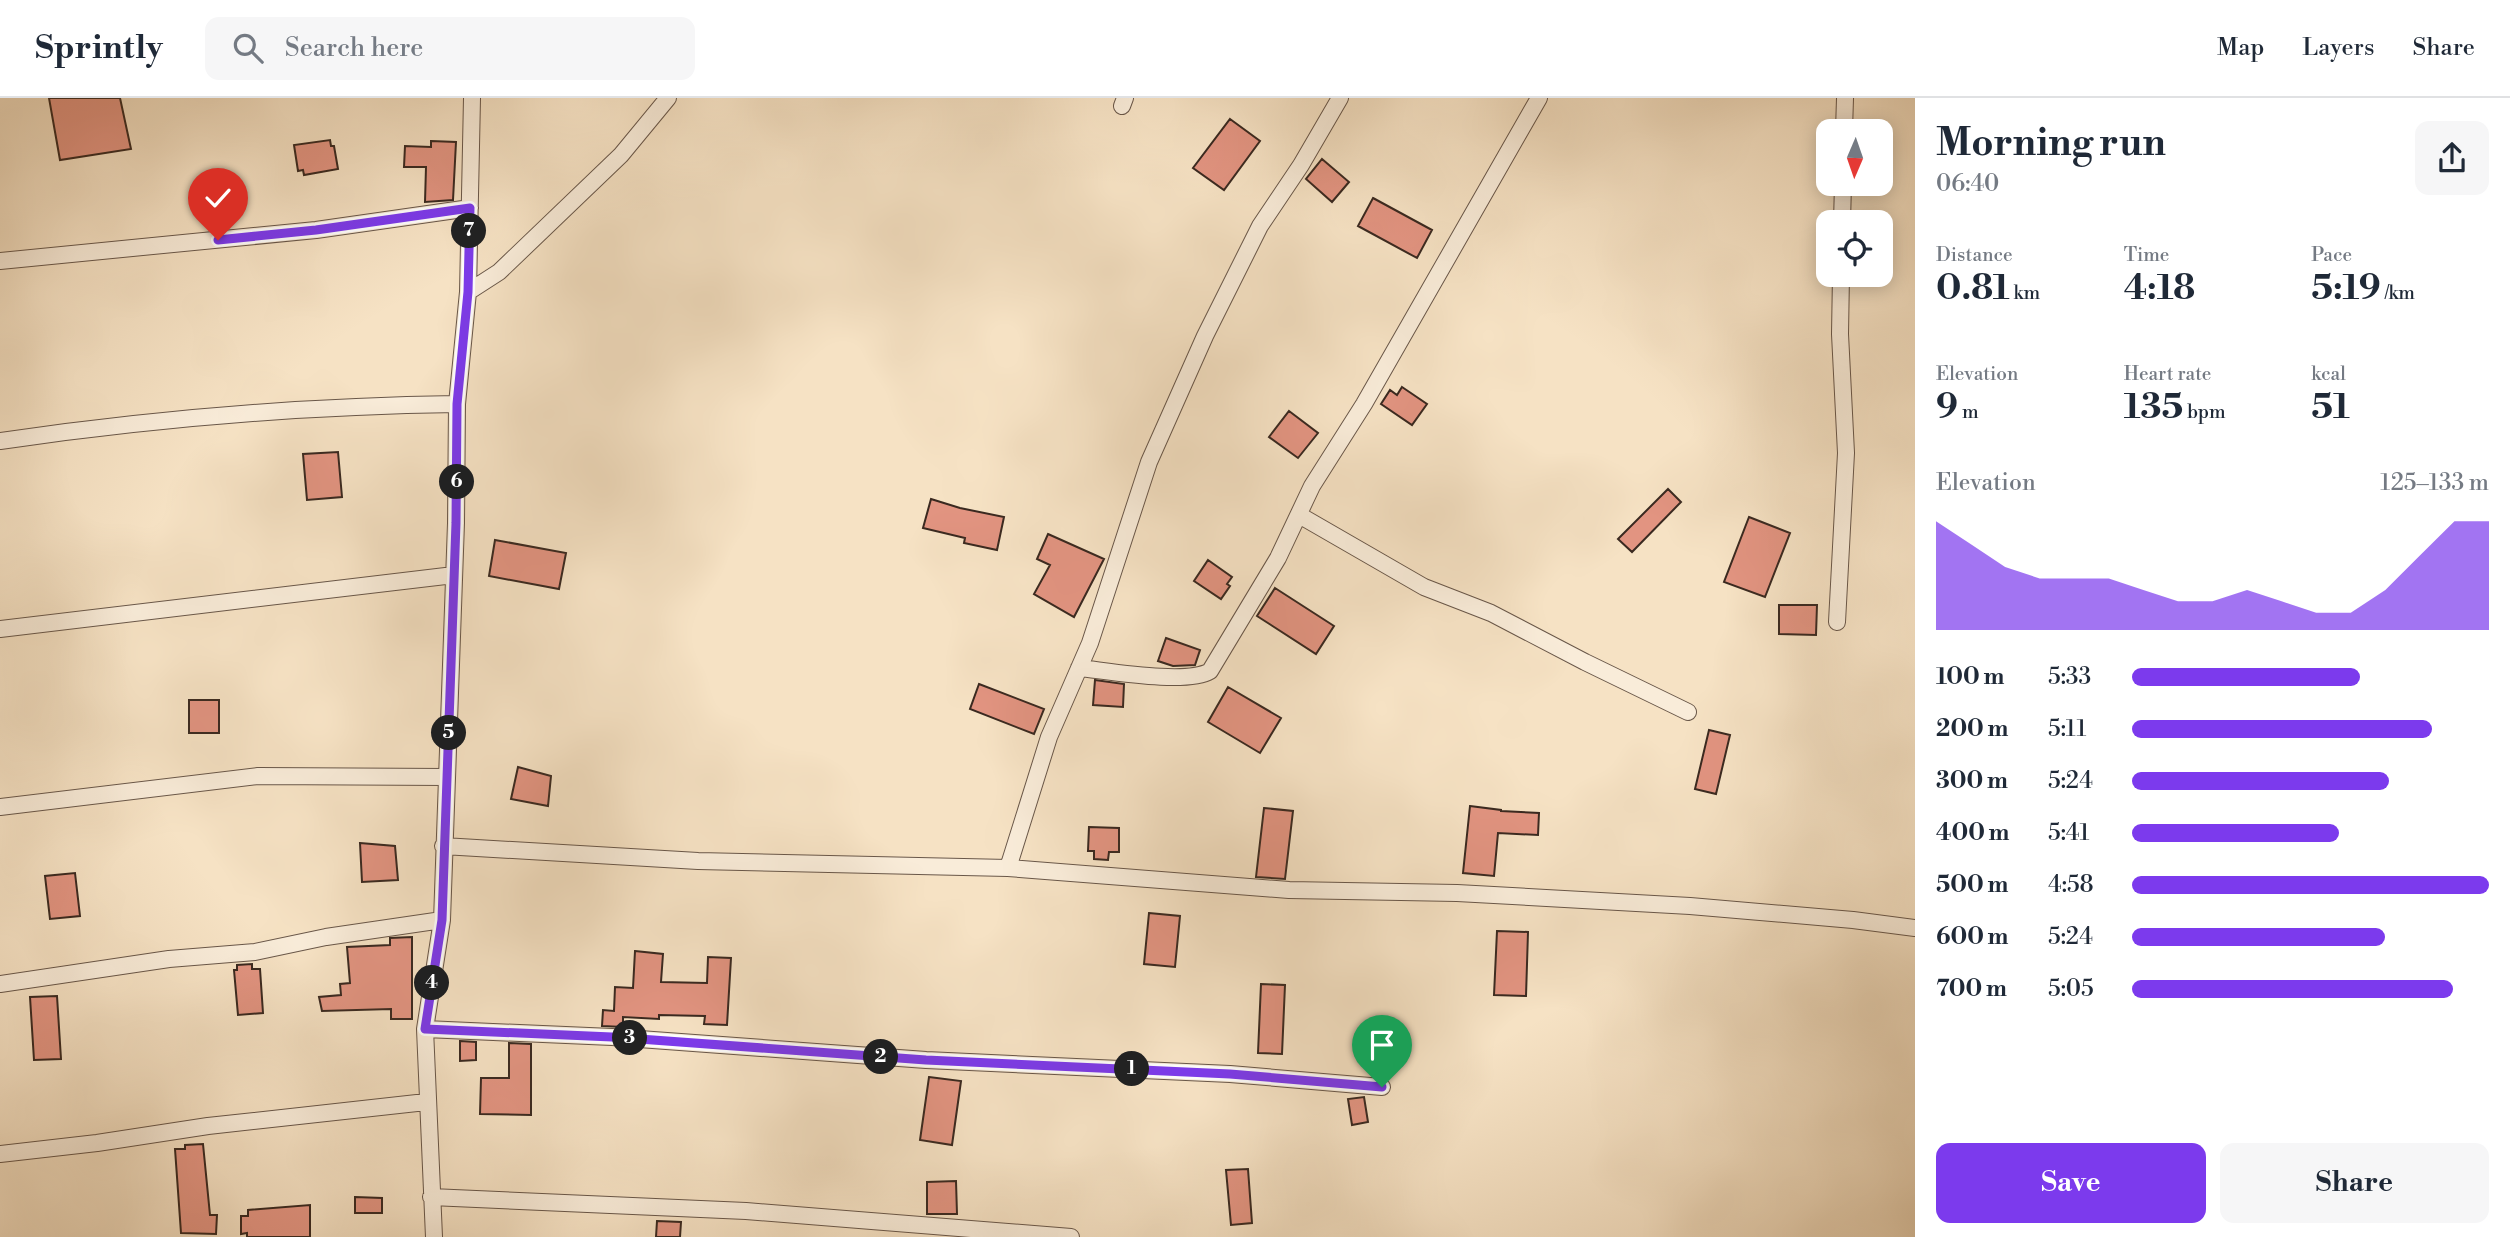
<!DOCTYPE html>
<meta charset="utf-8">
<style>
body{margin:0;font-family:"Libre Bodoni",serif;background:#f6f6f7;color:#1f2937;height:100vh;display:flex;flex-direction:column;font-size:26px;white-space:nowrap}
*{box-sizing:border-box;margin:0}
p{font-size:23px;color:#747a83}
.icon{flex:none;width:38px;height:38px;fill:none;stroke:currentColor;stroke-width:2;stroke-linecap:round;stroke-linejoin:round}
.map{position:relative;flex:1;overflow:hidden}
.sheet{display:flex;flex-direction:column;background:#fff;width:595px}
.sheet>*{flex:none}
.needle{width:46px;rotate:182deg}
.tools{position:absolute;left:1816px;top:21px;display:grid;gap:14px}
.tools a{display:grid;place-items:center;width:77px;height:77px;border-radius:14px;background:#fff;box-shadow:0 4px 18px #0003;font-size:35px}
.pin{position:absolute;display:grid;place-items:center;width:60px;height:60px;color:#fff;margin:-72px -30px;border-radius:50% 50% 50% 0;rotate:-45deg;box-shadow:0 0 7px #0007}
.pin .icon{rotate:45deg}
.km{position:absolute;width:35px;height:35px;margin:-18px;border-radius:50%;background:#222;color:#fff;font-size:19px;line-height:35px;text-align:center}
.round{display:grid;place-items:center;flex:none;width:74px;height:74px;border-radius:14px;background:#f6f6f7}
.head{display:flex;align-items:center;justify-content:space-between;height:119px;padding:0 21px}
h1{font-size:38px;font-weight:800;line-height:52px}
.metrics{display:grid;grid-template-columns:repeat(3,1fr);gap:10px;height:119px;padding:7px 21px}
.metrics div{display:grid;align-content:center}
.metrics b{font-size:35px;font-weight:800}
.metrics small{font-size:19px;font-weight:400}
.metrics p{font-size:19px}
.chart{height:196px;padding:14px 21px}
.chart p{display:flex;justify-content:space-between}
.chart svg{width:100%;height:126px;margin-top:7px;fill:#7c3aed;opacity:.7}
.action{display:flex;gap:14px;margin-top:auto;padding:14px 21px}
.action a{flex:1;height:80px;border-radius:14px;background:#7c3aed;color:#fff;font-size:28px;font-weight:800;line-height:80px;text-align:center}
.action a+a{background:#f6f6f7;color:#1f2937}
ul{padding:0 21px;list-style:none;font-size:23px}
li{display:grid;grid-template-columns:112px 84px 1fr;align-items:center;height:52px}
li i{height:18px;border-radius:9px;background:#7c3aed}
header{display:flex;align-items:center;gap:42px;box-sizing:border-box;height:98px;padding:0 35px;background:#fff;border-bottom:2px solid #e0e1e3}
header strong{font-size:33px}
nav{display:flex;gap:38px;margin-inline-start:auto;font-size:24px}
.search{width:490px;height:63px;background:#f6f6f7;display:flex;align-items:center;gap:18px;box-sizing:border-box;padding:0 24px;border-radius:14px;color:#747a83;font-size:26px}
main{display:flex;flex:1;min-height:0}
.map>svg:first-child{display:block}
.building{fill:#e29481;stroke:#3a2920;stroke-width:2}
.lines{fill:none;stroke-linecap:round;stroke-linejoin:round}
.minor-casing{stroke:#695749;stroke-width:18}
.minor{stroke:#f9ecd9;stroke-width:16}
.route-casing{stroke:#fff;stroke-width:14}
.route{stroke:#7c3aed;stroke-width:9}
</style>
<header>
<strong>Sprintly</strong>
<div class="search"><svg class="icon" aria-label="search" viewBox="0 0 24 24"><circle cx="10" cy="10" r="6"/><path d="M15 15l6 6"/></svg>Search here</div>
<nav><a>Map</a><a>Layers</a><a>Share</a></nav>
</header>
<main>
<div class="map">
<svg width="1915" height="1139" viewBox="0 0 1915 1139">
<rect width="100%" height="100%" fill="#f6e2c4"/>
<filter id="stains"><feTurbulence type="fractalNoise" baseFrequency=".00286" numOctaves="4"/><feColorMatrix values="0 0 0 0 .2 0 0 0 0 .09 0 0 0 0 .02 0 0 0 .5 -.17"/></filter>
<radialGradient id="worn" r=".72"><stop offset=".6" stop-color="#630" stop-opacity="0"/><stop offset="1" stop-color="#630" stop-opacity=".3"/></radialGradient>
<path class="building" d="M49,0H120L131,51L60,62Z
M1230,21L1260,43L1224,92L1193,70Z
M330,42L331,48H334L338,71L304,77L303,72L298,73L294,47Z
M431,43L456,44L453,102L425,104L426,69H404L405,48L431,49Z
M1322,61L1349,84L1332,104L1306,81Z
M1373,100L1432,132L1417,160L1358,128Z
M1402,289L1427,306L1412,327L1381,306L1390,292L1397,297Z
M1289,313L1318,335L1298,360L1269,339Z
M338,354L342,399L307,402L303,356Z
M1668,391L1681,404L1632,454L1618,441Z
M931,401L960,410L1004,419L997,452L964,445L965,440L923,430Z
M1749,419L1790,435L1765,499L1724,484Z
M1048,436L1104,461L1074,519L1034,496L1050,467L1037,461Z
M495,442L566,455L559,491L489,478Z
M1208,462L1232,479L1227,486L1230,488L1221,501L1194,483Z
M1275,490L1334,528L1316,556L1257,518Z
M1779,507H1817L1816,537L1779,536Z
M1166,540L1200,552L1195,567L1173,568L1158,563Z
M1095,582L1124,586L1123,609L1093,607Z
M979,586L1044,611L1034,636L970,611Z
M1228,589L1281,620L1260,655L1208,624Z
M189,602H219V635H189Z
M1709,632L1730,637L1716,696L1695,691Z
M518,669L551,678L548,708L511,701Z
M1470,708L1501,712V713L1539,715L1538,737L1498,735L1494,778L1463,775Z
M1264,710L1293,713L1285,781L1256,779Z
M1089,729L1119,730V754H1109L1108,762L1094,761V753H1088Z
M360,745L395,748L398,782L362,784Z
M75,775L80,818L50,821L45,778Z
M1149,815L1180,818L1175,869L1144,866Z
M1497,833L1528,834L1526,898L1494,897Z
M412,839V921H391V911L322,913L319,899L341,897L340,886L350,885L347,849L390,847V840Z
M635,853L663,856L661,884L707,885L708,859L731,860L727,927L704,926L705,918L659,917V921L623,919V929L602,928L603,912L614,913L615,889L633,890Z
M252,866V871H260L263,915L238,917L234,872H237V867Z
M1261,886L1285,887L1282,956L1258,955Z
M57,898L61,961L34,962L30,899Z
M460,943L476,944V962L460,963Z
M509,945L531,946V1017L480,1016L481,980H509Z
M929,979L961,983L952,1047L920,1042Z
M1364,999L1368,1024L1352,1027L1348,1001Z
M203,1046L210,1117H217L216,1136L181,1135L175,1051H185V1047Z
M1248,1071L1252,1125L1231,1127L1226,1072Z
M956,1083L957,1116H927V1084Z
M355,1099L382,1100V1115H355Z
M310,1107V1139H247V1135L241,1136V1118H248V1112Z
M657,1123L681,1124L680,1139H656Z"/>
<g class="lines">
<defs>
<path id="minor" d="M1122,8L1125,0
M1844,33L1845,0
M1842,124L1843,86
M0,163L316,132L470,110
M468,194L499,174L621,57L668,0
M0,343C151,321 304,308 457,306
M1299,417L1424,489L1491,515L1585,564L1688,614
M1837,524L1846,355L1840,236L1841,177
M0,531L454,477
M1079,570C1108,573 1187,587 1210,573L1278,460L1312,388L1364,306L1539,0
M0,709L258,678L447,679
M443,748L698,763L1008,770L1289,792L1457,795L1690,808L1853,822L1915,830
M1008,770L1049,639L1090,545L1149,364L1205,238L1260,128L1301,67L1340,0
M0,886L169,861L255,854L326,839L442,822
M425,931L612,939L926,962L1230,976L1382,989
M0,1056L97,1045L208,1028L426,1004
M431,1099L746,1113L1071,1139
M434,1139L425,931L442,822L456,425L457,306L468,194L472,0"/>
</defs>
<use href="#minor" class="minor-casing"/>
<use href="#minor" class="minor"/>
</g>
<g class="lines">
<defs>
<path id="route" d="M218,142L316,132L470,110L468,194L457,306L456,425L442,822L425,931L612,939L926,962L1230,976L1382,989"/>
</defs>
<use href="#route" class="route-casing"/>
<use href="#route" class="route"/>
</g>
<rect width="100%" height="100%" filter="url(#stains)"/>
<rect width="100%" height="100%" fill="url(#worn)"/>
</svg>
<div class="tools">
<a><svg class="needle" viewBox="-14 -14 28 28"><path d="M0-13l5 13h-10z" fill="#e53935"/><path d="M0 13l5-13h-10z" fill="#747a83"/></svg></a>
<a><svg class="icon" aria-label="locate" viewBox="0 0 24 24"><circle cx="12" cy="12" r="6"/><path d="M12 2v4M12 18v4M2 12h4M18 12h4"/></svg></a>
</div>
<div class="pin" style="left:1382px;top:989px;background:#1e9e55"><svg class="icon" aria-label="arrive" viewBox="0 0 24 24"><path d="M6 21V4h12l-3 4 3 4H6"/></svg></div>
<div class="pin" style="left:218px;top:142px;background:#d93025"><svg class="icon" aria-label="check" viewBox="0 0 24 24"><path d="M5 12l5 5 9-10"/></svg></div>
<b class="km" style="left:1132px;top:971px">1</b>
<b class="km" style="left:881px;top:959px">2</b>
<b class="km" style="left:630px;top:940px">3</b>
<b class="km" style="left:432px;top:885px">4</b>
<b class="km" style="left:449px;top:635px">5</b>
<b class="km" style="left:457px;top:384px">6</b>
<b class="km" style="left:469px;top:133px">7</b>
</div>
<section class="sheet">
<div class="head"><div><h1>Morning run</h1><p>06:40</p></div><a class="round"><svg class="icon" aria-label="share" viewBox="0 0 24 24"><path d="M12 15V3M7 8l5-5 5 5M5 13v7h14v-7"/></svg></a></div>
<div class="metrics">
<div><p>Distance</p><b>0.81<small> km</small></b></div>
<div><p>Time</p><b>4:18</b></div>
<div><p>Pace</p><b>5:19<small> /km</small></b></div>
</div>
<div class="metrics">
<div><p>Elevation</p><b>9<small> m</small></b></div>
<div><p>Heart rate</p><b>135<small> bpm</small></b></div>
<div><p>kcal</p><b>51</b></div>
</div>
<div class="chart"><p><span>Elevation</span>125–133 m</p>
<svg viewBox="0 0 160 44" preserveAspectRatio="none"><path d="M0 44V6L10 14L20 22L30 26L40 26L50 26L60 30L70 34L80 34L90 30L100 34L110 38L120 38L130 30L140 18L150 6L160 6V44z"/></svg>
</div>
<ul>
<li><b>100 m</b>5:33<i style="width:64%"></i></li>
<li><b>200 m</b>5:11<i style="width:84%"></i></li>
<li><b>300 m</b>5:24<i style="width:72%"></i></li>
<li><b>400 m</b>5:41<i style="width:58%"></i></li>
<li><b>500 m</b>4:58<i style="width:100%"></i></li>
<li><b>600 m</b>5:24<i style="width:71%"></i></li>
<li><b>700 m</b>5:05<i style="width:90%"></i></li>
</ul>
<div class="action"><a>Save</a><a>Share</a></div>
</section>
</main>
